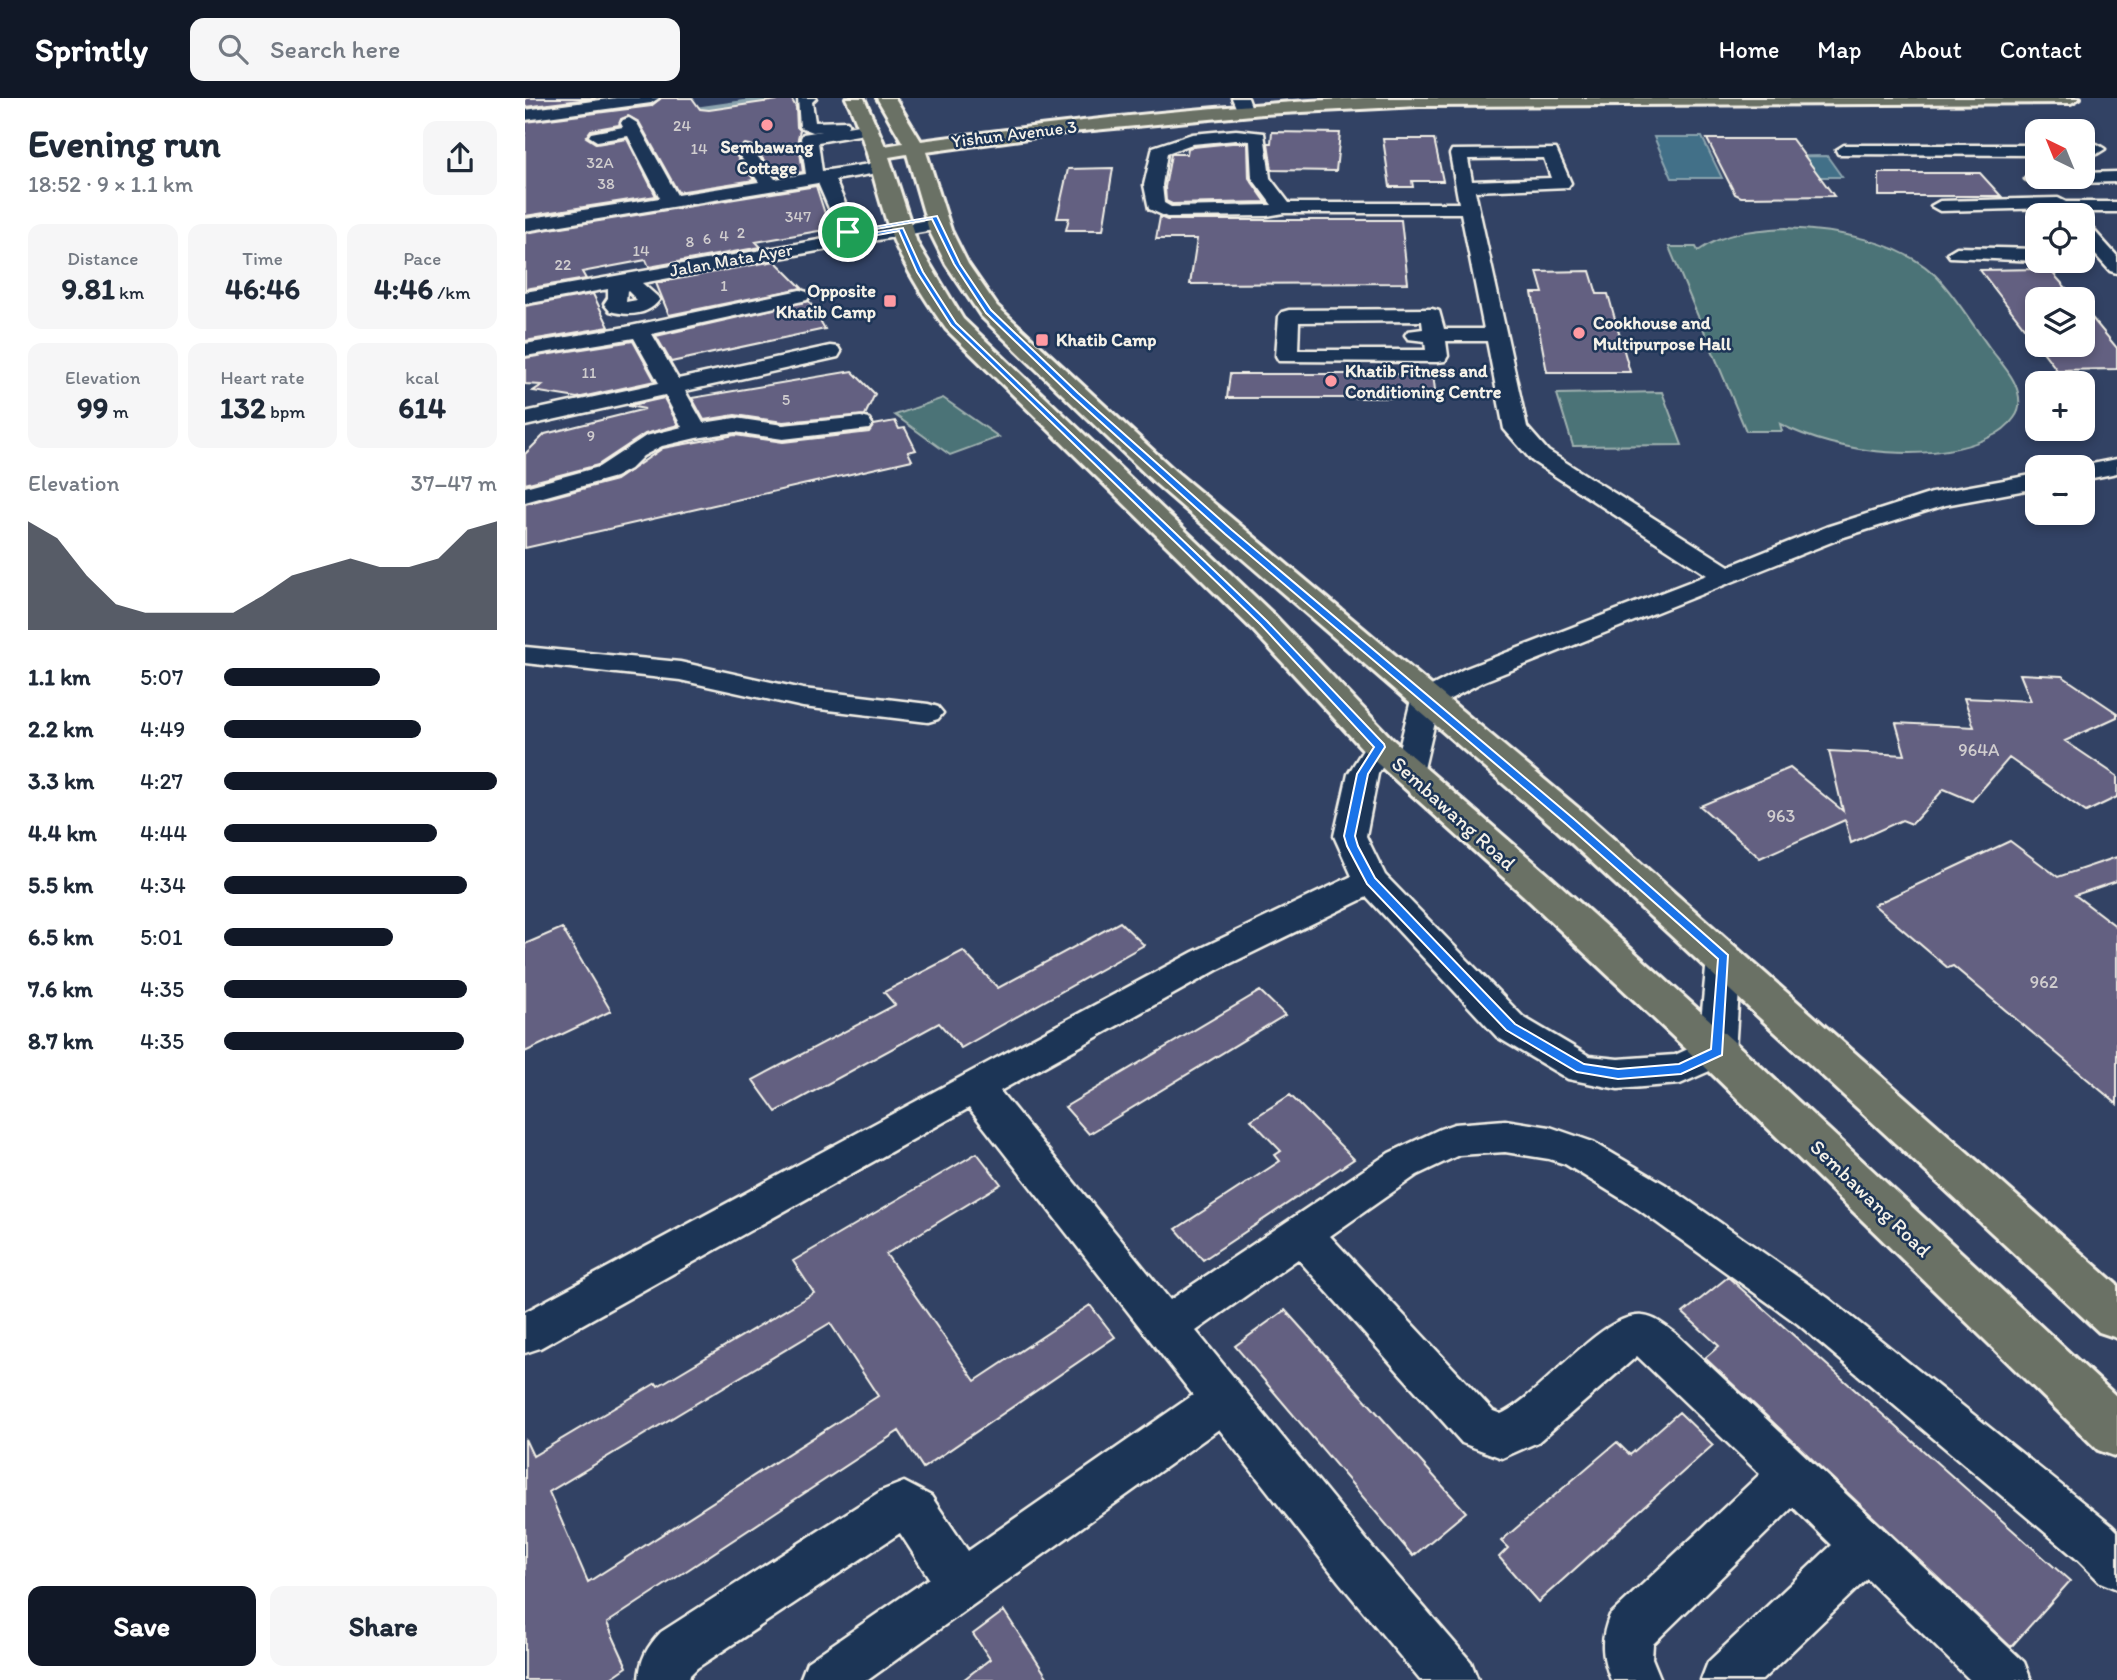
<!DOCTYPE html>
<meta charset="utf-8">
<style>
body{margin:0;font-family:Itim,sans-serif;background:#f6f6f7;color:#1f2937;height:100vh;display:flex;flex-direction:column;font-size:26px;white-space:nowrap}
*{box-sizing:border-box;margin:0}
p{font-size:23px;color:#747a83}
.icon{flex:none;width:38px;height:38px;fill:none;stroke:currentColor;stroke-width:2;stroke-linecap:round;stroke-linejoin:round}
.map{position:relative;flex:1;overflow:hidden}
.drawer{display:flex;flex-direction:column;background:#fff;width:525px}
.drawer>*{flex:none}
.needle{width:46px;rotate:317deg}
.tools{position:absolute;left:1500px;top:21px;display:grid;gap:14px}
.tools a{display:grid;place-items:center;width:70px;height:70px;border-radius:14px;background:#fff;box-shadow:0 4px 10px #0003;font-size:35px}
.pin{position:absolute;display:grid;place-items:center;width:60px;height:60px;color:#fff;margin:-30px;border:4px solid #fff;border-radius:50%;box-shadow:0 2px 7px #0007}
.round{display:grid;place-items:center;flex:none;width:74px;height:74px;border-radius:14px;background:#f6f6f7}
.overview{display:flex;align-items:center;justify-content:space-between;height:119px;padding:0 28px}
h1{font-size:38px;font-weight:700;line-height:52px}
.stats{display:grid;grid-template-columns:repeat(3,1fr);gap:10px;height:119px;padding:7px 28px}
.stats div{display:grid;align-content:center;border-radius:14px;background:#f6f6f7;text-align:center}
.stats b{font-size:30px;font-weight:700}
.stats small{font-size:19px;font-weight:400}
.stats p{font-size:19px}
.chart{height:196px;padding:14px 28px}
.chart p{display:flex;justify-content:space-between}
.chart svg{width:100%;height:126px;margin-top:7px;fill:#111827;opacity:.7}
.cta{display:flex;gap:14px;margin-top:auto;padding:14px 28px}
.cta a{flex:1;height:80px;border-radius:14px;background:#111827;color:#fff;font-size:28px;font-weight:700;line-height:80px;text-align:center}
.cta a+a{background:#f6f6f7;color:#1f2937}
ul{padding:0 28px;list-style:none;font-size:23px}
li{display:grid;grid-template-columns:112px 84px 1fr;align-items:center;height:52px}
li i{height:18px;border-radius:9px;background:#111827}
header{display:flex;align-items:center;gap:42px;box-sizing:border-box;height:98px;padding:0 35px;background:#111827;color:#fff}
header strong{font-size:33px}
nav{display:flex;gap:38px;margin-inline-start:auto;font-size:24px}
.search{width:490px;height:63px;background:#f6f6f7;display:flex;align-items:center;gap:18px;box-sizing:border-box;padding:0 24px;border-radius:14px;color:#747a83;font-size:26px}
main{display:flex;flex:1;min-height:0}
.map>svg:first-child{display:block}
.green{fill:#4c7377;stroke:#a0b2b0;stroke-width:2}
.water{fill:#436f88;stroke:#8aa3ae;stroke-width:2}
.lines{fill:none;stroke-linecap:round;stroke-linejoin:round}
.stream{stroke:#8aa3ae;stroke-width:4.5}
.building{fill:#646181;stroke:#f4f1e8;stroke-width:2;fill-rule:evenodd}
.minor-casing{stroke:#f4f1e8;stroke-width:5}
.major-casing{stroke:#f4f1e8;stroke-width:6}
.minor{fill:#1d3557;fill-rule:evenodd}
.major{fill:#6b7165;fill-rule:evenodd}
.route{fill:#1a73e8;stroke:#fff;stroke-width:2;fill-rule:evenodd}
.poi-dot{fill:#ff9aa2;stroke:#1d3557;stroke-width:2.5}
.labels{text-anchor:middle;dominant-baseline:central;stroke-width:5;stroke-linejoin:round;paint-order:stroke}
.far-number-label{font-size:16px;fill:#d0cdce}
.far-street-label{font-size:18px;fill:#f4f1e8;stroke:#1d3557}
.far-poi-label{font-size:18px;font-weight:bold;fill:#f4f1e8;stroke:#1d3557;text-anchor:start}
.number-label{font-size:18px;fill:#d0cdce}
.street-label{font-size:21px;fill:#f4f1e8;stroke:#1d3557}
</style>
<header>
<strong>Sprintly</strong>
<div class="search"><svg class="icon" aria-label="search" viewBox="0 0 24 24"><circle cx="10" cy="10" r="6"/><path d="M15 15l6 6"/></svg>Search here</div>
<nav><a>Home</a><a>Map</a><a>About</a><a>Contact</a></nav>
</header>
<main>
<section class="drawer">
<div class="overview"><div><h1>Evening run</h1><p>18:52 · 9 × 1.1 km</p></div><a class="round"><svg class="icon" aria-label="share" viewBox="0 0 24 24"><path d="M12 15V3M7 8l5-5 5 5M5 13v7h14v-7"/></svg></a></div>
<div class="stats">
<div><p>Distance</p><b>9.81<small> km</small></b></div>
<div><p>Time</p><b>46:46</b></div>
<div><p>Pace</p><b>4:46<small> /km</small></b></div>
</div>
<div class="stats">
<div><p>Elevation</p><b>99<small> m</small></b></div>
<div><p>Heart rate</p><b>132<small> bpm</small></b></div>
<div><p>kcal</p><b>614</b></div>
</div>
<div class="chart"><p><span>Elevation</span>37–47 m</p>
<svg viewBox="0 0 160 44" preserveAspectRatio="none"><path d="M0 44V6L10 12L20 25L30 35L40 38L50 38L60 38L70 38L80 32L90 25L100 22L110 19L120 22L130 22L140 19L150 9L160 6V44z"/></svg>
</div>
<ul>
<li><b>1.1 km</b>5:07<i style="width:57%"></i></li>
<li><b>2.2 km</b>4:49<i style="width:72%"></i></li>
<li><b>3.3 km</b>4:27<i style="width:100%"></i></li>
<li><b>4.4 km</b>4:44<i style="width:78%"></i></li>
<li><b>5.5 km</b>4:34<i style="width:89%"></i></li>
<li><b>6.5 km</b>5:01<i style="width:62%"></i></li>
<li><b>7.6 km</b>4:35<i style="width:89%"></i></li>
<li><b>8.7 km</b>4:35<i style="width:88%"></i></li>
</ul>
<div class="cta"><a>Save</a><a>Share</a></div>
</section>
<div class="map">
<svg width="1592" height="1582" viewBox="0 0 1592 1582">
<rect width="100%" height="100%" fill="#324264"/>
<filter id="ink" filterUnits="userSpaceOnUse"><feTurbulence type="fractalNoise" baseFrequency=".0143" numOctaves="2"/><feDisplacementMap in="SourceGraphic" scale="14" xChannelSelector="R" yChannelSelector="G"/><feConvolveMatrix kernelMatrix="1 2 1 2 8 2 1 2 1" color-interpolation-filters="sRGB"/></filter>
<g filter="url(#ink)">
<path class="green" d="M1261,130C1309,132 1373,142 1410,177C1430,197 1447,226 1464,249C1477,267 1497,285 1494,309C1493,319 1480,331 1471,336C1412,368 1313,356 1255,326L1257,333H1221L1144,149H1171L1173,153C1199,134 1229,132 1261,130Z
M1137,294L1157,347L1048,348L1032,296Z
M418,300L474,339L425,357L370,317Z"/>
<path class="water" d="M1129,39H1177L1197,80H1147Z
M1302,58L1317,79H1243L1231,59Z"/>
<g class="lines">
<path class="stream" d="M165,12L249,0"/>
</g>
<path class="building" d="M0,0H71L0,9Z
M136,0H167L175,11L184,12L266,0L271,9L272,29L275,32L273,40L278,74L251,78L228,48L220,46L211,52L210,56L229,82L153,94L114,24L103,18L96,21L94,27L66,32L61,39L72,46L102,41L131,98L0,118V24L126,8Z
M747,34L815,35L811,73L747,72L743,45H746Z
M858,41H909L918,83H887L888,89H865Z
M1182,41H1267L1309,98L1216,99L1210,96Z
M707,45H723L724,80L741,104L647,106L641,103L640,89L646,56H662L663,50L668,49Z
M588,70L578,132H541L544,120H532L543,71Z
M1354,75H1455L1476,98H1354Z
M291,88L305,131L231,144L236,149L124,169L121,162L57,174L61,181L0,191V135Z
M635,119L642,122H876L883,185L665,186L672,141H631Z
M250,163L277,190L144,217L131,185Z
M1524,171L1551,201H1512V246L1455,172Z
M1065,173L1072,196H1083L1105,274H1022L1007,195H1018L1012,174Z
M68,196L84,229L0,243V208Z
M284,203L300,231L146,264L131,238Z
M1558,209L1592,250V271L1532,272L1513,247H1558Z
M108,243L130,283L52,300L8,293L17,287L0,286V260Z
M327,273L350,296L340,317L258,324L210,317L179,322L167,300Z
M705,276H908L911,300H702Z
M139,300L153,327L120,336L73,367L0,386V356L20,336L120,311L103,308Z
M370,323L374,331L380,330L391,352L383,354L387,362L0,450V406L91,382L138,350L210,337L258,344L344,334L349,327Z
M1495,576L1537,578L1592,615V619L1540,643L1592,678V699L1561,714L1484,660L1447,703L1419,691L1387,726L1377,722L1326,745L1320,722L1235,760L1175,708L1265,670L1318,713L1304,653L1380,657L1371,625L1449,629L1439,600L1506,603Z
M1485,743L1533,779L1592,759V783L1550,797L1592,829V1006L1428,868L1423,870L1349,807Z
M595,824L619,847L436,950L414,925L251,1014L228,982L370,907L359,894L438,853L473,890Z
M37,830L86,913L0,954V846Z
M735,893L760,917L564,1036L540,1009Z
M765,997L829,1061L678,1162L651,1131L755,1063L750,1057L756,1053L726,1022Z
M452,1055L476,1086L361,1156L450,1283L565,1207L590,1239L398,1370L374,1333L82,1525L102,1569L83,1582H0V1341L8,1358L131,1285L133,1288L289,1195L268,1163ZM305,1225L353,1298L63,1484L24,1394Z
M1203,1179L1545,1483L1486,1549L1180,1260L1194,1248L1158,1215Z
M760,1212L941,1414L888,1458L710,1248Z
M1154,1314L1188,1347L1013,1504L974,1459L983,1450L976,1443L1092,1344L1105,1357Z
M479,1513L524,1582H438L465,1561L448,1536Z"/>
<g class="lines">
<defs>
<path id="minor" d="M91,0H134L126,5L0,22V12Z
M273,0H291L287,4L290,24L322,23L324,26L322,29L345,25L353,30L345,35L293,44L297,73L358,64L367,69L358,74L310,82L333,135L412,120L419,122L421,126L419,130L117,185L135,201C123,218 104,218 85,213L79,206L83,200V191L0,206V194L316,138L293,85L0,133V121L135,100L103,38L72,43L64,38L66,35L98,29L96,25L98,22L104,20L112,25L152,97L234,84L212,54L220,49L226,50L250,81L281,76L276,40L278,36L297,33L288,34L275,29ZM102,192L112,202L101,204Z
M707,0H723L727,11L725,14H713Z
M711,32L739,35L745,80L764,105H934L925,56L927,52L1031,51L1046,85L1043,89L950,93L1002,329L1023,353L1204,468L1301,429L1407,395L1512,376V390L1420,407L1319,439L959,583L914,607L898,675L894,682L883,685L872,682L868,675L886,602L891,596L939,571L1182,477L1007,363L979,331L962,243H921L923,258L920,263L912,264L754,263L751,258L754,218L757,214L764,212L907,211L914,213L919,231H959L936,115H759L742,118L642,119L624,111L619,87L628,49L667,36ZM711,42L725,43L727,80L747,107L646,109L639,105L637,87L642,55L667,46ZM1019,60L1026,80L947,83L943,61ZM897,223L898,231L883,233L880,237L883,241L900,243L901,252H773L774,224Z
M1558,46H1572L1580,51L1572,56H1558Z
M1319,47H1512V57L1313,56L1311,52Z
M1592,74V84L1509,86L1500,81L1503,77L1512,76V79H1558V75Z
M1533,100L1541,104H1592V114H1537L1529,110L1415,113L1406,108L1415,103Z
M1558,126L1565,128L1592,158V175L1585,173L1558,143Z
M1432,149L1512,151V163L1425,159L1422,155Z
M275,192L282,194L285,198L282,202L127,236L153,281L305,248L313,249L316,254L313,259L160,293L178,325L210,320L258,327L336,319L344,321L347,326L344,331L258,341L210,334L171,340L137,348L118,358L105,371L90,379L0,404V389L74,369L121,338L157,329L140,297L0,328V314L134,285L109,240L0,258V246L101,229Z
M1592,361V375L1558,382V369H1552Z
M0,549L155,564L278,591L403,606L413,609L418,615L413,621L403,624L278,609L155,582L0,565Z
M855,640L866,642L870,649L853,676L841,738L860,777L998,919L1064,958L1093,961L1150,957L1174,946L1182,860L1187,851L1199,847L1211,851L1216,860L1210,954L1205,964L1155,986L1093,991L1043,981L972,939L842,799L692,872L475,993L645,1202L864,1055L915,1031L929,1026L980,1022L1025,1029L1068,1044L1141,1087L1303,1200L1587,1428L1592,1433V1491L1575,1484L1553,1462L1273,1226L1113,1111L1040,1066L1024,1061L980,1054L934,1057L892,1077L805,1138L968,1313L976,1316C1015,1299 1077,1213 1118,1218C1130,1219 1142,1229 1151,1236L1499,1564L1506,1582H1445L1342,1481L1237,1582H1176L1183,1564L1307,1447L1268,1409L1128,1546L1127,1560L1136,1582H1086C1076,1558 1075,1541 1085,1517L1235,1376L1112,1258L1013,1344L977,1360L937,1345L773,1161L671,1233L848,1450L946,1564L953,1582H895L814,1484L694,1331L343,1582H275L282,1564L404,1480L375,1435L172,1570L165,1577L164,1582H114C115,1561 122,1549 136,1534L356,1393L379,1384L406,1398L443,1453L668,1297L444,1010L15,1250L0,1255V1214L668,854L827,778L809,738L823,676L844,642Z"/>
<path id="major" d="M321,0H339L360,48L378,45L352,0H370L396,43C543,23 690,7 839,0H1555L1546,5L894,8L738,16L547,34L401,54L426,132L443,166L472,208L650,373L1058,714L1592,1187V1240L1574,1234L1032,732L630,385L456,218L421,166L404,132L382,56L364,59L392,145L438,221L750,518L867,641L1026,779L1207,942L1592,1299V1359L1573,1352L1177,966L998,797L843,657L728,532L421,231C399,200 378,168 365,133C349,88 342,42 321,0Z"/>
</defs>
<use href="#minor" class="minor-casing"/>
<use href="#major" class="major-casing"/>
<use href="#minor" class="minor"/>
<use href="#major" class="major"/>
</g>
</g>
<path class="route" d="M412,118L435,166L466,212L553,295L707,432L1049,721L1203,857L1197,957L1156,976L1093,981L1052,974L981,932L842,786L822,748L819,738L832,676L849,649L736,527L426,227L392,174L374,133L326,142L320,134ZM407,121L429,166L461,215L547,298L700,436L1041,726L1193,861L1186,951L1154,966L1093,971L1059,966L990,926L850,780L833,748L830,738L843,676L860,649L859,646L742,523L431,225L398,174L378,130L328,138L327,135Z"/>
<g class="poi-dot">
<circle cx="242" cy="27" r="7"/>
<rect x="358" y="196" width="14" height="14" rx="3.5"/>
<circle cx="1054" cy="235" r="7"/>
<rect x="510" y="235" width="14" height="14" rx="3.5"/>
<circle cx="806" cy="283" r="7"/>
</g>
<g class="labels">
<g class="far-number-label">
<text x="157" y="27">24</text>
<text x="174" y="50">14</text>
<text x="75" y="64">32A</text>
<text x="81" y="85">38</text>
<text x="273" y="118">347</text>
<text x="216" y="134">2</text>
<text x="199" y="137">4</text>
<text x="182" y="140">6</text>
<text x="165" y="143">8</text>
<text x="116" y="152">14</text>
<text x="38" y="166">22</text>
<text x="199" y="187">1</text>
<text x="64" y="274">11</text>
<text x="261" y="301">5</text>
<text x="66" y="337">9</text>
</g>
<g class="far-street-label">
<text transform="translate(489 36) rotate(-7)">Yishun Avenue 3</text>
<text transform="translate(206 162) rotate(-10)">Jalan Mata Ayer</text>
</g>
<g class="far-poi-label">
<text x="242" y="49" text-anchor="middle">Sembawang<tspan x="242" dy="21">Cottage</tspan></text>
<text x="351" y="193" text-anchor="end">Opposite<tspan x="351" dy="21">Khatib Camp</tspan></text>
<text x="1068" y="225">Cookhouse and<tspan x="1068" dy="21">Multipurpose Hall</tspan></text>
<text x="531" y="242">Khatib Camp</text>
<text x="820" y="273">Khatib Fitness and<tspan x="820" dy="21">Conditioning Centre</tspan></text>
</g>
<g class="number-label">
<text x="1454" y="652">964A</text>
<text x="1256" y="718">963</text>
<text x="1519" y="884">962</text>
</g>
<g class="street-label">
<text transform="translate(929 715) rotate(42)">Sembawang Road</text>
<text transform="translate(1346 1100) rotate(44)">Sembawang Road</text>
</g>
</g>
</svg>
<div class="tools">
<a><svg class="needle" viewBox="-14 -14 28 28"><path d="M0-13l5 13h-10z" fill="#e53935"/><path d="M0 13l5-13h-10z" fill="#747a83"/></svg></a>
<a><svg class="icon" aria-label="locate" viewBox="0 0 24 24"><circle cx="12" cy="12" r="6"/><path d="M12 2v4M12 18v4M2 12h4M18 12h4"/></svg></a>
<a><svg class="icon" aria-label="layers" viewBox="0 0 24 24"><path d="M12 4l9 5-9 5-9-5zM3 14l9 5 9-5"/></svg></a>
<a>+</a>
<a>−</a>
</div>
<div class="pin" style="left:323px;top:134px;background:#1e9e55"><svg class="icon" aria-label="arrive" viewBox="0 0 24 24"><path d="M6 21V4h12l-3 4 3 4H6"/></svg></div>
</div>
</main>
